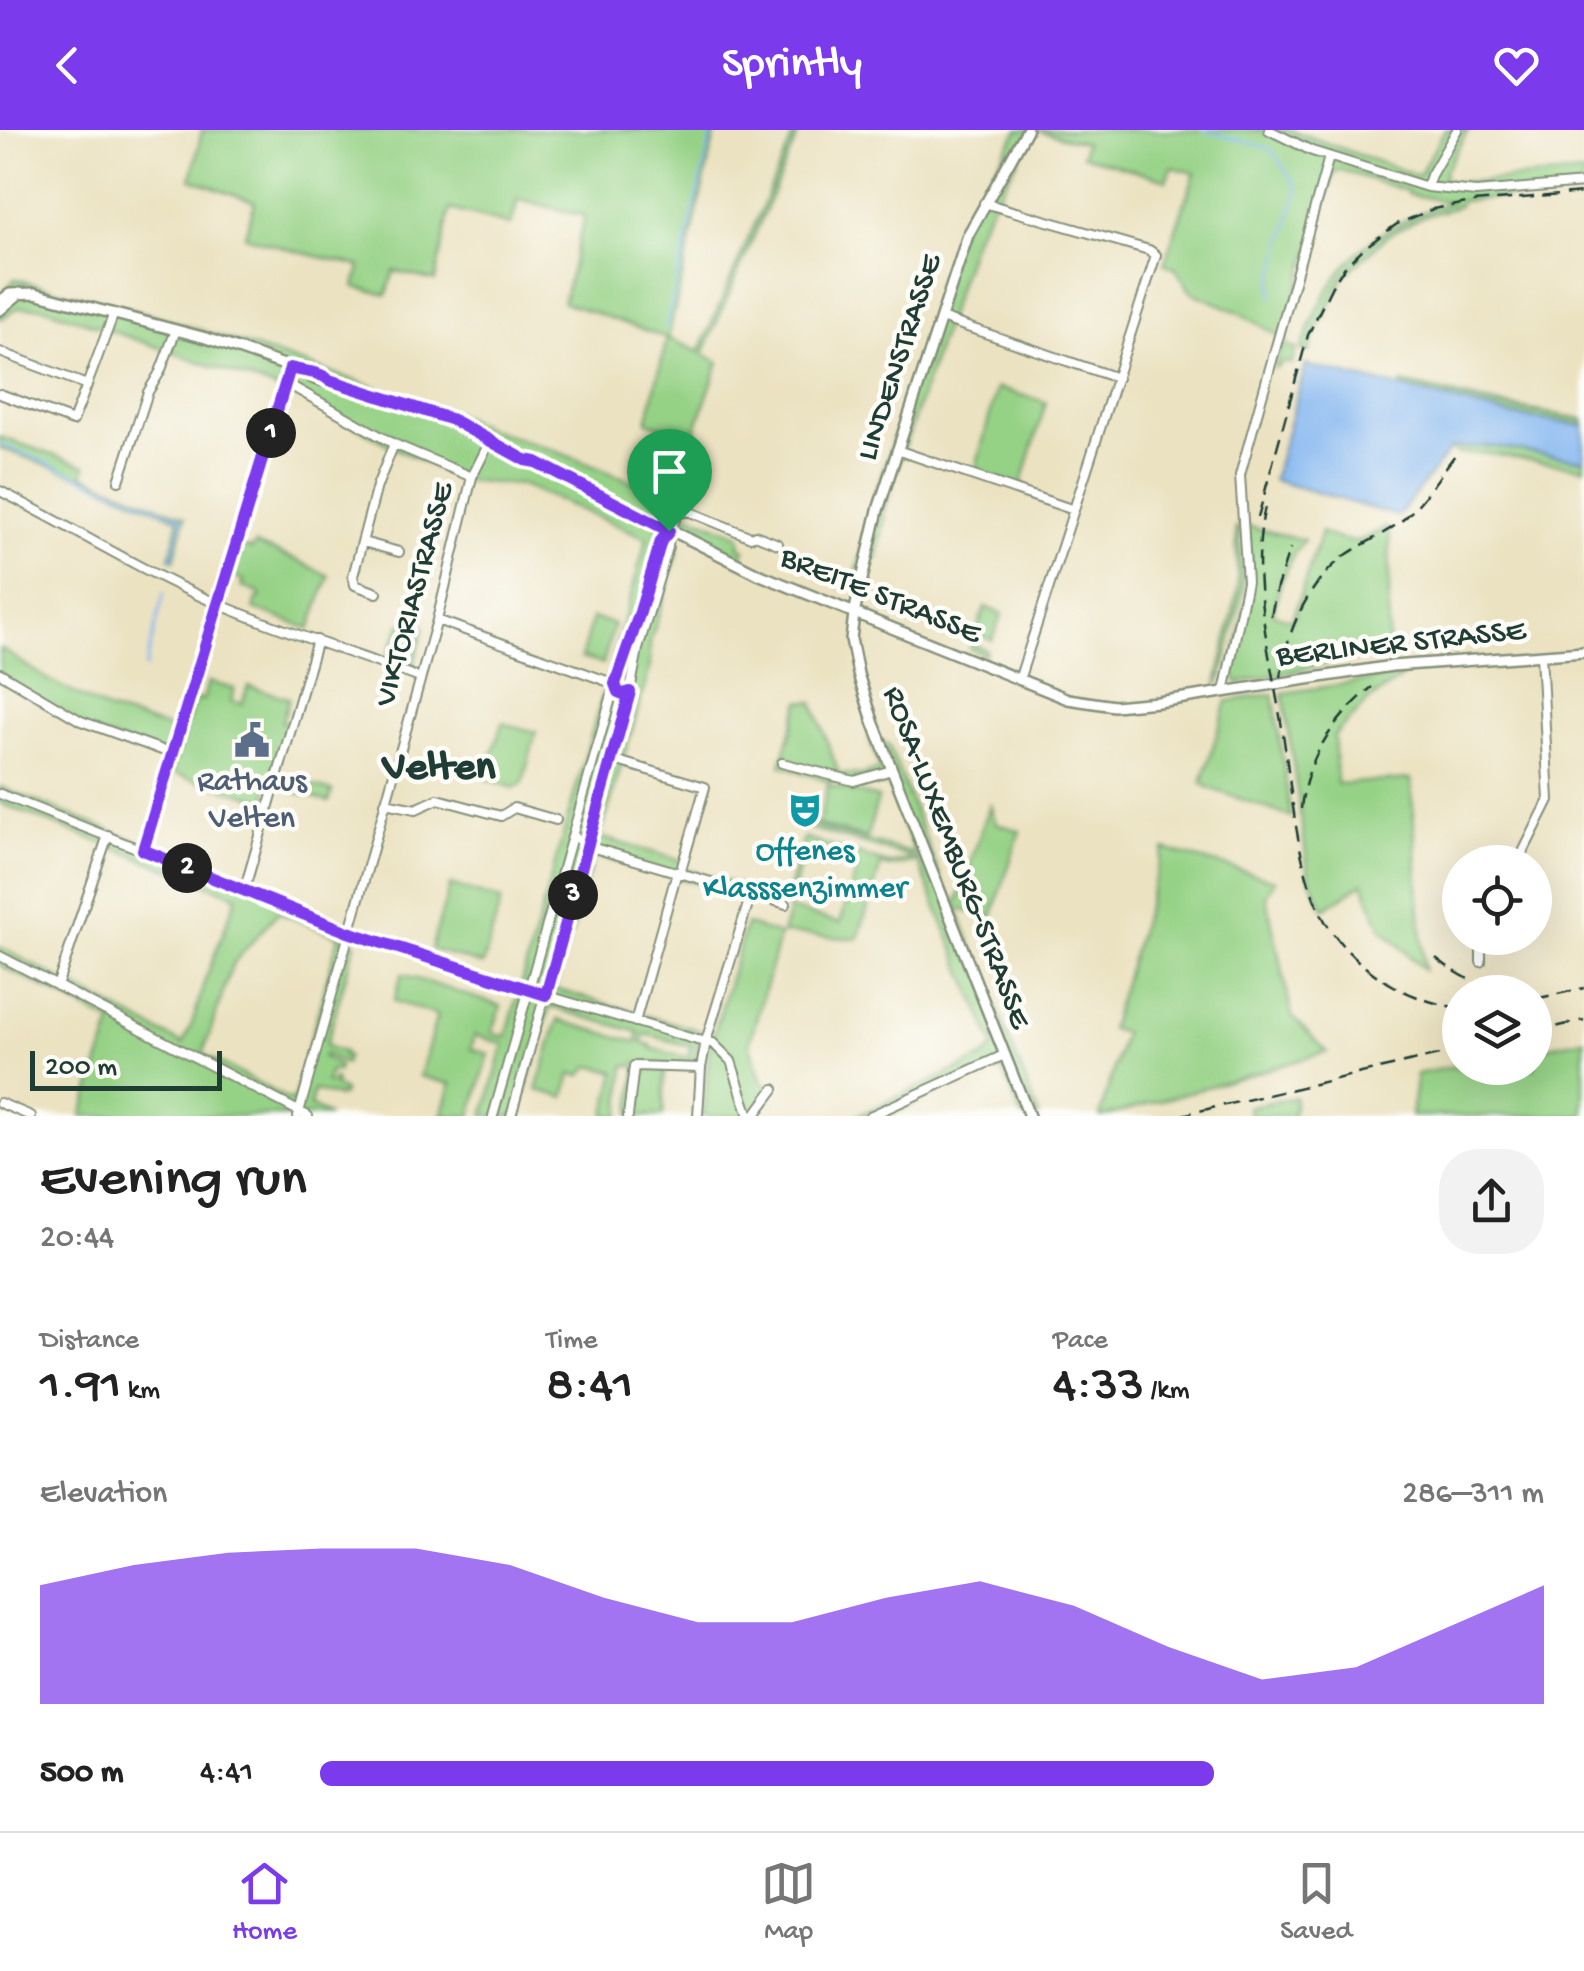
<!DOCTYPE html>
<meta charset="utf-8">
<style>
body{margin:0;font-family:"Gochi Hand",sans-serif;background:#f2f2f2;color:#222;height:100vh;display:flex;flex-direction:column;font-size:38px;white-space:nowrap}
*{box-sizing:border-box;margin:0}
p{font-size:32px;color:#767676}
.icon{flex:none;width:55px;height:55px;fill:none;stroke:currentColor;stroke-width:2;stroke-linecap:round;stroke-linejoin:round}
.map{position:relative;height:986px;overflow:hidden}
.details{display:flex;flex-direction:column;background:#fff;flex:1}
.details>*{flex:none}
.controls{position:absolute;left:1442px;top:715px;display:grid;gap:20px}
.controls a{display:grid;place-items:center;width:110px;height:110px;border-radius:50%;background:#fff;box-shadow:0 10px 40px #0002;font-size:50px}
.scale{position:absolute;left:30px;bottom:25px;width:192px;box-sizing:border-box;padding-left:10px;border:5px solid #1f3d34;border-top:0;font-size:28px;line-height:35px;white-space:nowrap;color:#1f3d34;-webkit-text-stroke:8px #fdfcf7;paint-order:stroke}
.pin{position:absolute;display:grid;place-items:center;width:85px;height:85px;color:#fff;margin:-102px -42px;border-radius:50% 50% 50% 0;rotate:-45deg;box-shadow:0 0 10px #0007}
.pin .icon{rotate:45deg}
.km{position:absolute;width:50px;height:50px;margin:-25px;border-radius:50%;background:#222;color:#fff;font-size:28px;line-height:50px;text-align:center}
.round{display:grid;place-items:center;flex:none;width:105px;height:105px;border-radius:40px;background:#f2f2f2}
.head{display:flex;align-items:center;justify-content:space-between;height:170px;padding:0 40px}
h1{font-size:55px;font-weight:600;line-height:75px}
.stats{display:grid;grid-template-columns:repeat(3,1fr);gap:15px;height:170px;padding:10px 40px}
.stats div{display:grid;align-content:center}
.stats b{font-size:50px;font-weight:600}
.stats small{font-size:28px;font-weight:400}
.stats p{font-size:28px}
.chart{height:280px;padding:20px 40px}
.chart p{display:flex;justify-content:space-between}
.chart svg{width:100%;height:180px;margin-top:10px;fill:#7c3aed;opacity:.7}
ul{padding:0 40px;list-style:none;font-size:32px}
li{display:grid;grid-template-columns:160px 120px 1fr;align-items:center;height:75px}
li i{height:25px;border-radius:12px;background:#7c3aed}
header{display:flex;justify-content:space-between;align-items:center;height:130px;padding:0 40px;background:#7c3aed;color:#fff;font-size:45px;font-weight:600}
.tabs{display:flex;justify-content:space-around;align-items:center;height:140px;border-top:2px solid #e0e0e0;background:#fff;font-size:28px;color:#767676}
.tabs a{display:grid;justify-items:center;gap:5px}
.tabs .on{color:#7c3aed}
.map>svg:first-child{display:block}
.green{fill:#96d286;stroke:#5a885d;stroke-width:2.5;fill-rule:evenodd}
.forest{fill:#78b473;stroke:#4c7854;stroke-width:2.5}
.water{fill:#83b6f0;stroke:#517a92;stroke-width:2.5}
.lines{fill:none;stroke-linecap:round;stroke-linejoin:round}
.stream{stroke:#83b6f0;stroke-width:2.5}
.minor-casing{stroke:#85907a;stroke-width:12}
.major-casing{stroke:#85907a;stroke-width:14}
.minor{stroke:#fff;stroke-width:8}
.major{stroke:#fff;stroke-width:9}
.rail{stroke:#1f3d34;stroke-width:2.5;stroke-dasharray:15 8;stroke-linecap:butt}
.route-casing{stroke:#fff;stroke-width:20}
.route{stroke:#7c3aed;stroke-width:12}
.labels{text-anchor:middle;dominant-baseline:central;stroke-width:9;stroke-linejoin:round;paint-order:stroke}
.street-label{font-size:32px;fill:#1f3d34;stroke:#fdfcf7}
.service-label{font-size:32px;fill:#4e5e75;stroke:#fdfcf7}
.culture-label{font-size:32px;fill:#0d838f;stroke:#fdfcf7}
.district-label{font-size:42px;font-weight:bold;fill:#1f3d34;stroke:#fdfcf7}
</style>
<header><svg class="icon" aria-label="back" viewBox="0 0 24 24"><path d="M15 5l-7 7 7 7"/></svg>Sprintly<svg class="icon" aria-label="heart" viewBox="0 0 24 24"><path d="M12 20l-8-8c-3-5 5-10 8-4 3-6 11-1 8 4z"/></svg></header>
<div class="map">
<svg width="1584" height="986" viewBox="0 0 1584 986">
<rect width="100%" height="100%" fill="#fdfcf7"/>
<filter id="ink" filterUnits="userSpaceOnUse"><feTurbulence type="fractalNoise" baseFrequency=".01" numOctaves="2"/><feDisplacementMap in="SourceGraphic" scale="20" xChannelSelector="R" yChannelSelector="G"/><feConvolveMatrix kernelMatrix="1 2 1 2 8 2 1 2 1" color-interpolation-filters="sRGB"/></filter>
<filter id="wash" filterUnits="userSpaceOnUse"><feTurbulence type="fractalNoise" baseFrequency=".0048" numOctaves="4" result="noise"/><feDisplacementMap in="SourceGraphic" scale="40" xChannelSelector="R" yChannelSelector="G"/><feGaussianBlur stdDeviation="2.25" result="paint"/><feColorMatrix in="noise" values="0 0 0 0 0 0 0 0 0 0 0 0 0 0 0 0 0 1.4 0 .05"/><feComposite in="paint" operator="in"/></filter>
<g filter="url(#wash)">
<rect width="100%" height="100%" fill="#ebe2c1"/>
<path class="green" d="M200,0H716L668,208L699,222L795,2L800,0L703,224L719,232L693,307L647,292L667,208L563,172L585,86L518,69L511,95L450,79L435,151L394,141L387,165L355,157L360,136L294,121L245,106L255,72L191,49L202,1Z
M1018,0H1035L975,105L882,385L885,387L877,428L857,441L871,379L960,97Z
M1035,0H1290L1415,45L1420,43L1445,0H1468L1444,43L1445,50L1455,53L1584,43V61L1460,71L1459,76L1422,87L1388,105L1344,146L1313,209L1309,222L1301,220C1331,137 1365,100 1450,72L1408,64L1407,61L1341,40L1334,44L1283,208L1288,217L1296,219L1292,234L1285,232L1275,238L1282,208L1238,182L1191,162L1175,137L1164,134L1195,43L1172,37L1167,50L1082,25L1085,13Z
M15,149L157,186L457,284L486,298L553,320L669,366L657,411L678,421L650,513V538L600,707L682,731L681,738L786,769L804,708L889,734L916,728L889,654C871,658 849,653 832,649L830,652L781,635L800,571L813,572L839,644L863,645L880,639L869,607L888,614L945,758L956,775L990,675L996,693L1020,701L992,788L957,778L1039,986H1021L1003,941L1000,940L975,945L889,986H856L985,927L994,916L918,732L889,737L881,735L858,809L782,803L790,779L840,793L858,736L805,721L788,777L594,726L555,859L700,901L695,937L638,932L634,936H625L620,986H605L616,942L590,936L581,946L571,944L565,967L537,960L558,890L636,912L639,902L550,877L519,986H484L504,914L475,905L471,919L489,924L471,986H442L451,954L420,946L437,885L394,871L402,844L501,876L492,903L506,907L647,408L522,355L464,351L390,316L314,272L43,177L18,178L0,189V167ZM645,904L691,916L688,928L651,918V915L641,912Z
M997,258L1046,272L1021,356L975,341Z
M0,307L86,336L83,345L185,387L174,430L170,428L179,389L81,347L0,318Z
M1489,316L1584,330V338L1484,323L1458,324L1451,318Z
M688,384L739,405L741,409L740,416L745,419L742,428L678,395L680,387Z
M1247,396L1304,410C1285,432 1279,456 1273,484L1292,490L1321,402C1352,416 1358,414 1386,397L1390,408L1388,526L1341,531L1238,553L1232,541L1251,449Z
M1236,397L1239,398L1243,459L1222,547L1217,555L1238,459Z
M255,414L294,429L329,446L310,499L254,479L257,468H260L261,464L242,456L244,450L233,447L242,417L252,419Z
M985,477L1002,484L992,510L978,505L975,515L986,520L985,525L970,519Z
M592,488L614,494L603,534L581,528Z
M408,489L424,497L413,538L389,528L390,526L388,525L401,494H406Z
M0,518L47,549L107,580L175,600L166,628L79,597L0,547Z
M1405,545L1367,572L1334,606L1337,654L1411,649L1424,840L1382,799L1363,753L1324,779L1309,746L1283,563Z
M208,552L234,559L231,571L242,574L248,556L289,568L282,592L287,594L265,671L172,643L195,569L203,570Z
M1273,564L1291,687L1209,658L1202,653L1227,571Z
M502,593L536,602L523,653L514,658L485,649Z
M284,647L332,661L329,672L281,658Z
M828,655L878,668L867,708L818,695Z
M0,657L343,793L339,805L355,813L326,916L344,922L343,925L347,926L345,934L325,924L323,927L339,936L338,941H330L326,952L331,954L333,949L336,950L335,956L344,961L342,966L338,965L337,967L314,960L310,976L329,986H82L112,893L0,835V817L183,914L193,891L204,853L237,766L0,673ZM278,782L339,806L293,972L203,924L232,835Z
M803,690L816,694V696L911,723L910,727L801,696Z
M1164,719L1275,750L1266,766L1292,886L1327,922L1107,986H1100L1124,903L1110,899Z
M450,755L501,770L483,835L431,819Z
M746,794L780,805L749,914L762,952L774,959L754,986H704L709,920Z
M1584,909V986H1411L1417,944L1460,935V938H1535V919Z
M637,938L665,940L663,986H630Z
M1295,967L1293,986H1250L1248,977Z"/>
<path class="forest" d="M1402,253L1500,275L1584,289V296L1513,286L1401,258Z"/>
<path class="water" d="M1306,235L1513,286L1584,296V330L1489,316L1451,318L1398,386L1273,350Z"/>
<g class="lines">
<path class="stream" d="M1203,0L1271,19L1298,59L1271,156L1274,166
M666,197L713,0
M0,314L182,388L172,428
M145,538L164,463"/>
</g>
</g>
<g filter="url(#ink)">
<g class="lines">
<defs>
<path id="minor" d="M1269,0L1312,21L1427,57L1476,62L1584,53
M1427,57L1431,45L1457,0
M984,73L1149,120L1156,125L1019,550
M941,188L1117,248
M0,222L87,255L73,291L0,264
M286,253L394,314L472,347
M87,255L114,183
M897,320L1074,380
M119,351L148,262L160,242L176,200
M0,361C73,398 143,442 218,474C284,502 353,523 420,548
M363,412L399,422
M377,463L355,455L353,446L377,356L394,314
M437,490L615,554L616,559L621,563L630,562
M0,543L81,591L173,624
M1224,562L1247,452L1240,345L1329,27
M611,629L705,657L680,743
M782,633L854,651L892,640
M0,664L349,802L545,865L697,910L713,913L731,931L749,986
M385,673L416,679L438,669L501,686L514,678L556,690
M573,704C577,712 587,712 594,718L786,774
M143,720L291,237
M1518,732L1549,670L1541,525
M244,761L317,510
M1481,808V832
M0,826L308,986
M57,856L108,705
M635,892L677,742
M0,973L31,986
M298,986L437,490L472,347L492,307
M493,986L615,554L629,516L661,411L669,401L678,384L688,381L751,407L755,405L778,414
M511,986L630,561L638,519L668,417L669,402
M628,986L634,936L701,938
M698,986L701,938L706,911L751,764
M754,986L774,959
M870,986L1004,925"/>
<path id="major" d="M1027,0L968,105L878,380L854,484L851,509L858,544L874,594L1029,986
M0,171L10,164L35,163L206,208L307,243C312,250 321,252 329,250
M0,180L20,163
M327,248L464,294
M462,294C482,310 511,326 536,332L758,444L1068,569L1114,576L1158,572L1392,536L1584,522"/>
</defs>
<use href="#minor" class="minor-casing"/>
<use href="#major" class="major-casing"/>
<use href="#minor" class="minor"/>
<use href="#major" class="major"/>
<path class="rail" d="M1265,377C1248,447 1272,533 1283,604C1292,661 1297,748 1328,796C1356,840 1408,871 1460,878
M1258,387L1308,205L1332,156L1346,135L1364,118L1397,94L1433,79L1473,72L1584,63
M1271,486L1277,457L1290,418
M1281,547C1286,501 1308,453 1346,425C1365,412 1388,403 1406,387C1425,369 1439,346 1455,325
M1301,679C1306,628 1334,589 1372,557
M1436,828C1459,846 1482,858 1510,862
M1535,869L1584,858
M1535,902L1584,890
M1178,986L1460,920"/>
</g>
</g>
<g class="lines" filter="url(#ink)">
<defs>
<path id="route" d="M290,238C304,242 319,241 329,250L453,290L525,330L536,332L669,401L661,411L640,482L615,554L618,562L623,564L630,562L546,865L348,802L143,720Z"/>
</defs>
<use href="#route" class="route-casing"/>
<use href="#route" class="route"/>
</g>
<defs>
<symbol id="civic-bare" viewBox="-9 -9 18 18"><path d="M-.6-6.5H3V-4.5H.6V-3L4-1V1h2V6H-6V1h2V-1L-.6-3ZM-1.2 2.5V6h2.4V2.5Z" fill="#5c6f8a" stroke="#fdfcf7" stroke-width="2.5" paint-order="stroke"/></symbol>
<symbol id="theatre-bare" viewBox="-9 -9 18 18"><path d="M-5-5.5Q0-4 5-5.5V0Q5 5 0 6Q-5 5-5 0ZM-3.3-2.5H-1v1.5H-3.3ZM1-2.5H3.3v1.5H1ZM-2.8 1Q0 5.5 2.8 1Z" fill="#0f9aa8" stroke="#fdfcf7" stroke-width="2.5" paint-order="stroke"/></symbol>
</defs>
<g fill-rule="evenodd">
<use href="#civic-bare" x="227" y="585" width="50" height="50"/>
<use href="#theatre-bare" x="780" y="655" width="50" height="50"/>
</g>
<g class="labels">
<g class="street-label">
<text transform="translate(901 228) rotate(-72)">LINDENSTRASSE</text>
<text transform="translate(416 465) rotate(-75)">VIKTORIASTRASSE</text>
<text transform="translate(880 467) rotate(22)">BREITE STRASSE</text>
<text transform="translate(1401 515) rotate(-6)">BERLINER STRASSE</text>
<text transform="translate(955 728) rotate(69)">ROSA-LUXEMBURG-STRASSE</text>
</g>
<g class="service-label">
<text x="252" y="653">Rathaus<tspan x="252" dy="37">Velten</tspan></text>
</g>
<g class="culture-label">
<text x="805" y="723">Offenes<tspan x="805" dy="37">Klasssenzimmer</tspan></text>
</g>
<g class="district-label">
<text x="439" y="639">Velten</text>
</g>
</g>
</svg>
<div class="controls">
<a><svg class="icon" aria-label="locate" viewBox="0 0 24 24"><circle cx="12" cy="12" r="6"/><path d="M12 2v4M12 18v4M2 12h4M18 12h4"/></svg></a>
<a><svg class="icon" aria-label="layers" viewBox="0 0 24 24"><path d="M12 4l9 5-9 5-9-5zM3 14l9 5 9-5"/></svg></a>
</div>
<div class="scale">200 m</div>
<div class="pin" style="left:669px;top:401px;background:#1e9e55"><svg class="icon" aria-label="arrive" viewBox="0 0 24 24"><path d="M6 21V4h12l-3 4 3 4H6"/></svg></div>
<b class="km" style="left:271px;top:303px">1</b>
<b class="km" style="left:187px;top:738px">2</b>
<b class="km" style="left:573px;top:765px">3</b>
</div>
<section class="details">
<div class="head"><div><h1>Evening run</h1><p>20:44</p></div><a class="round"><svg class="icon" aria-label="share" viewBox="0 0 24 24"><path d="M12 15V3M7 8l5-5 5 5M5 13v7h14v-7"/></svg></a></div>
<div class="stats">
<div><p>Distance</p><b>1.91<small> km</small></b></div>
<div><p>Time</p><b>8:41</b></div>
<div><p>Pace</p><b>4:33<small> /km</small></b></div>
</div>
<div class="chart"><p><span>Elevation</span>286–311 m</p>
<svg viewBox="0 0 160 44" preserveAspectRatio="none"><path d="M0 44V15L10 10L20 7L30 6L40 6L50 10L60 18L70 24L80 24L90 18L100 14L110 20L120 30L130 38L140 35L150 25L160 15V44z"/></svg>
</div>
<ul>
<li><b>500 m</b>4:41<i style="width:73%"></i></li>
</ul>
</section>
<nav class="tabs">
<a class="on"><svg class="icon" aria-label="home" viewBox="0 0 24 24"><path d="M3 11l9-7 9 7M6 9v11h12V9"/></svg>Home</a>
<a><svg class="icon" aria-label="map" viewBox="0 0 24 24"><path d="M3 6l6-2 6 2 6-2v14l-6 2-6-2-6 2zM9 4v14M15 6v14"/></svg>Map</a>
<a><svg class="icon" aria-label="saved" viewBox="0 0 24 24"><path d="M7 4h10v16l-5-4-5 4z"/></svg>Saved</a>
</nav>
